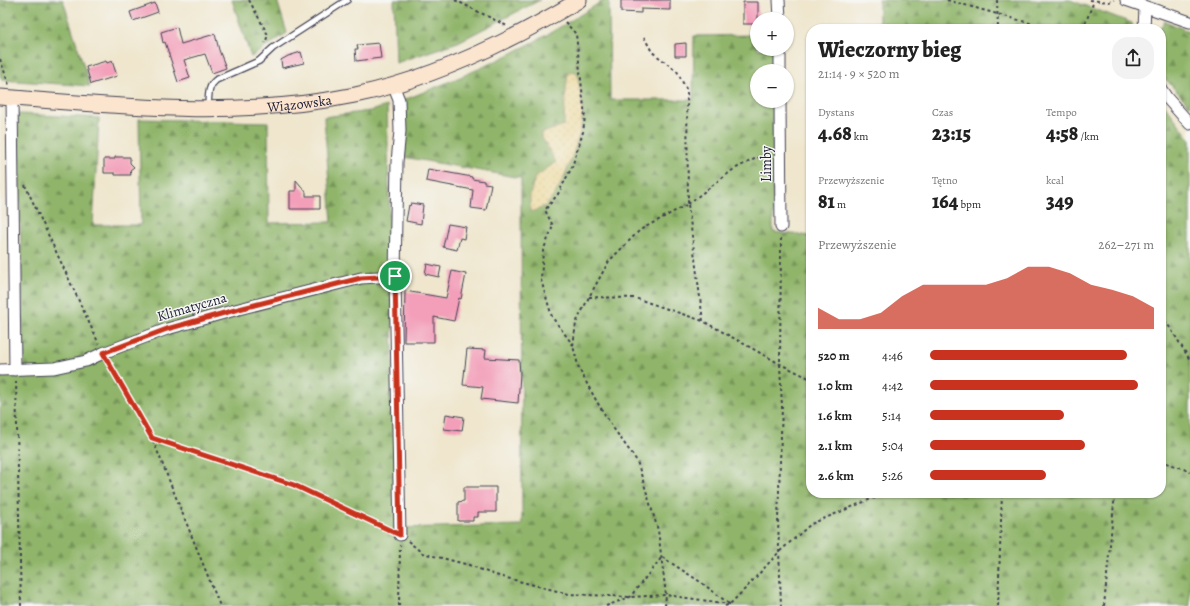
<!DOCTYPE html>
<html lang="pl">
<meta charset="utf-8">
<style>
body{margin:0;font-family:Alegreya,serif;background:#f2f2f2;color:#222;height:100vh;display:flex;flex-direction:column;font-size:15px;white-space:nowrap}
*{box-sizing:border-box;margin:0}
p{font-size:13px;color:#767676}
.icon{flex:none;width:22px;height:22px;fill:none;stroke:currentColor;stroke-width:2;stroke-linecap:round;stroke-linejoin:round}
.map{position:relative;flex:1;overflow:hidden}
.drawer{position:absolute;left:806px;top:24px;width:360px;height:474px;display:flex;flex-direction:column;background:#fff;border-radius:16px;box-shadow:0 1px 3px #0004}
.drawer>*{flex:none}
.buttons{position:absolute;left:750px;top:12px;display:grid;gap:8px}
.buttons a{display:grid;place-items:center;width:44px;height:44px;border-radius:50%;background:#fff;box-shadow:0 1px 3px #0004;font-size:20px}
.pin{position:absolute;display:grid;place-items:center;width:34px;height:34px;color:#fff;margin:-17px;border:2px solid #fff;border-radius:50%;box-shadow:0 1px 4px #0007}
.round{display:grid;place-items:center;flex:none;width:42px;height:42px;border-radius:16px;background:#f2f2f2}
.summary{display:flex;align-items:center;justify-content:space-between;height:68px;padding:0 12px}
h1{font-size:22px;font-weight:800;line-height:30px}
.stats{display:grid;grid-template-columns:repeat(3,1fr);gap:6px;height:68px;padding:4px 12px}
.stats div{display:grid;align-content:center}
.stats b{font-size:20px;font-weight:800}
.stats small{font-size:11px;font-weight:400}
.stats p{font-size:11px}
.chart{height:112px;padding:8px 12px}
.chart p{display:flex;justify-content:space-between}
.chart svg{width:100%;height:72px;margin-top:4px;fill:#c8321e;opacity:.7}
ul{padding:0 12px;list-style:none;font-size:13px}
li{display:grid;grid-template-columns:64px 48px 1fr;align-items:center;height:30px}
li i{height:10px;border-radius:5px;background:#c8321e}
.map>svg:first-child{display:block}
.forest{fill:url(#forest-firs);stroke:#596c52}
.sand{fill:url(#sand-dots);stroke:#887e6c}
.building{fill:#f39fb9}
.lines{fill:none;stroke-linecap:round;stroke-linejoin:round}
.service-casing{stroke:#413f51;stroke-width:8}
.minor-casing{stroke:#413f51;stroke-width:13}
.secondary-casing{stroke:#413f51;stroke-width:17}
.path{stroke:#413f51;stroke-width:2;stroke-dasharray:3 3;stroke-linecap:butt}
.service{stroke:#fff;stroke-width:5.5}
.minor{stroke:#fff;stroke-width:11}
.secondary{stroke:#fbe5cf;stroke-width:15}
.route-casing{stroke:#fff;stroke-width:8}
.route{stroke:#c8321e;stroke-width:5}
.labels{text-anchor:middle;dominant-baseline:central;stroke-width:3;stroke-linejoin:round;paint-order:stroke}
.street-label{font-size:14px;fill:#22223b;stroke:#f6f6f2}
</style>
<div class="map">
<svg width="1190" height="606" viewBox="0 0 1190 606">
<defs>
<pattern id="forest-firs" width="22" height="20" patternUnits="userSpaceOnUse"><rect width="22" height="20" fill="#90b56a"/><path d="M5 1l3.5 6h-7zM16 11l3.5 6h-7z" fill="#759358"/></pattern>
<pattern id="sand-dots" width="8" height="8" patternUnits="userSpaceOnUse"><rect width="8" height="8" fill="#eeda9e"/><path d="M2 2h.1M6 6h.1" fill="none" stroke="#ccbb89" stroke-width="1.8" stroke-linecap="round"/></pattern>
</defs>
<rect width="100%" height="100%" fill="#f6f6f2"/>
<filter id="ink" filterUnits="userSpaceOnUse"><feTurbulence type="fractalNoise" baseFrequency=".025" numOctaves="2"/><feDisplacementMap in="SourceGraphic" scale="8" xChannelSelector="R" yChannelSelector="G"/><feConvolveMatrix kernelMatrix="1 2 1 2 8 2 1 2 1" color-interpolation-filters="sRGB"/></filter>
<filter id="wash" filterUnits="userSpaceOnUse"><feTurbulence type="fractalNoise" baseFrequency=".012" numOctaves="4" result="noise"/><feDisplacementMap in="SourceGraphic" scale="16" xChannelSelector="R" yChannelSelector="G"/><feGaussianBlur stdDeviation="0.9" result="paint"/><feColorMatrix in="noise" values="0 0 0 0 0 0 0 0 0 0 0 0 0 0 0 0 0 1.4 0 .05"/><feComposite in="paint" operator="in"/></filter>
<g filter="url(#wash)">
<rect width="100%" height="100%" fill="#efe6cd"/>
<path class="forest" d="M0,0H63L90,86L2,80L0,74Z
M232,0H277L287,33L251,57Z
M394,0H540L458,42L396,63Z
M604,0H609L610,100H693L694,36L757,35V49H773V71H757V101H773V232L811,236V493H1161V100L1190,139V606H0V375H24L18,114L99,118L93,225H141L139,119L268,122L269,223L332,222L324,117L370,111L387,106L397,528L522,525L521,178L404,157V100C444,84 484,68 522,48C550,34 577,17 604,0Z
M879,0H1070L1132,23L1133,29H879Z
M1165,21L1190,32V106L1161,74V29H1159Z"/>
<path class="sand" d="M568,72H577C579,87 584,104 582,119C581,138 560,195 545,206C541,209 535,210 530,212V195L535,177L556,162L540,134L564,125L565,99Z"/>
<g id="blocks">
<path class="building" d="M621,0H670V10L641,9V13L621,12Z
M743,2H758V19H757V24H743Z
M155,3L158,12L133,21L130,12Z
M177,27L181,44L215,34L219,50L226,68L212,73L205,54L184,60L190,78L178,82L165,42L163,43L161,32Z
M379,43L381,58L356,61L355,49H358L357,45Z
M686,43V56H675V44Z
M301,52L304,63L282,68L281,60L288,56Z
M106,61L107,63L112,61L117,76L91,84L86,67Z
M115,157H130V163L134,167L130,170L131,175H115V173H104V159H115Z
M428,169L472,177V179L484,181V183L491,184L486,210L471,208L473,190L426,181Z
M296,180L306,192V196H320V209H290V191H296Z
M411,203L423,205L421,224L406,221L409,205L410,206Z
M448,224L466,227L464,239L460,238L457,250L443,247Z
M427,264L441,267L439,277L425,274Z
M452,271L466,274L461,299L459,298L454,321L434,317V342H404L405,291L446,298Z
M467,349L486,350L485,358L519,360L520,374L518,403L481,399L483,387L463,385Z
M446,414L464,417L462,431L444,429Z
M464,487H496V512H478V517H473V521H458V502L464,501Z"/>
</g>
</g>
<g filter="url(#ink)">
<use href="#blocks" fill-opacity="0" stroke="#413f51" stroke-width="1"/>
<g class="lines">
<defs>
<path id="service" d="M208,107C209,97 207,87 216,80L259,61L273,48L347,0"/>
<path id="minor" d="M779,0L780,19
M1126,0L1190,22
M1144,29L1145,7
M780,49V71
M393,85L399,100L400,131L397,162L395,276L400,535
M1161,89L1167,98L1190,124
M12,98L15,370
M780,101L781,227
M0,370L54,368L86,361L103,353L167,329L235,310L361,278L395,276"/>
<g id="secondary">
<path id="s1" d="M0,97C118,106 238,119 355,95C432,79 511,41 579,0"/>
</g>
</defs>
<use href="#service" class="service-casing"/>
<use href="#minor" class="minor-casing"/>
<use href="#secondary" class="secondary-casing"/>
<path class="path" d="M249,0L268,35L265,43
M455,0L507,26
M947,0L1051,29
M997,0L998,29
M1090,0L1109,2L1114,0
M565,22L576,34L585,117L583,132L572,167L558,194L545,210L553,226L543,251L541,280L552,317L573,345
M1083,29L1094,1
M644,37L652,52L677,71L687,91L688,204
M0,59L9,85
M25,185L99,344
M688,204L734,169L769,152
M781,238L780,364L782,407L778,519L781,606
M589,297L635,298L703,321
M1161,316L1171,329L1190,360
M109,362L152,438L220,606
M16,381L21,606
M152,438L294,485L389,529
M1161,461L1190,471
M408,541L422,553L469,565L495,575L569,594L630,597L666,595L730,604
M662,557L702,583L728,603
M399,606L400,545
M606,606L630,597L662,557
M665,606L666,595L658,530L637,461L614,429L597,402L579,369L573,346L576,323L589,297L609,261L640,230L688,204L703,321L780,364L811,379
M725,606L730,604L745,589L779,552L811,524L871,499L896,493
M998,606L1002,493
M1104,606L1115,493"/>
<use href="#service" class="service"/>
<use href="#minor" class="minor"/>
<use href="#secondary" class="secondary"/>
</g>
</g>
<g class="lines" filter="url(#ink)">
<defs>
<path id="route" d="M395,276L400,535L294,485L152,438L103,353L167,329L235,310L361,278Z"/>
</defs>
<use href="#route" class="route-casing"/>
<use href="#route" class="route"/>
</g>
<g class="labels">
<g class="street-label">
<text stroke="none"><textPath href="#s1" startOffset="300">Wiązowska</textPath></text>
<text transform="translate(766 164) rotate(-90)">Limby</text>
<text transform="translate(192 307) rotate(-16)">Klimatyczna</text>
</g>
</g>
</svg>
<div class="buttons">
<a>+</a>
<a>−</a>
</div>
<div class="pin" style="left:395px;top:276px;background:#1e9e55"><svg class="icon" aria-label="arrive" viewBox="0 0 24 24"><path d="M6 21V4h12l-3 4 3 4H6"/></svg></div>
<section class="drawer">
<div class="summary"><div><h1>Wieczorny bieg</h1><p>21:14 · 9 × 520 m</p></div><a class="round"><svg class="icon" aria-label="share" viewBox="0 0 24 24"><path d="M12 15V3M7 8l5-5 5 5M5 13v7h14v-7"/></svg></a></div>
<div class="stats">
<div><p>Dystans</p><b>4.68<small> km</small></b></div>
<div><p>Czas</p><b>23:15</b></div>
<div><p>Tempo</p><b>4:58<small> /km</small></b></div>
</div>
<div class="stats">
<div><p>Przewyższenie</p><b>81<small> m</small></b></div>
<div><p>Tętno</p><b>164<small> bpm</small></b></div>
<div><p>kcal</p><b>349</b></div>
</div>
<div class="chart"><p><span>Przewyższenie</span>262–271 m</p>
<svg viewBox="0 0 160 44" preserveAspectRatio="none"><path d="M0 44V31L10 38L20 38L30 34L40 24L50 17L60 17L70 17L80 17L90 13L100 6L110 6L120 10L130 17L140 20L150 24L160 31V44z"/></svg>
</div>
<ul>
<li><b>520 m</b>4:46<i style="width:88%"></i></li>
<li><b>1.0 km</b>4:42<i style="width:93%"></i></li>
<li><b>1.6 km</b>5:14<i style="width:60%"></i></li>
<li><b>2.1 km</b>5:04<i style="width:69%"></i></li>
<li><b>2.6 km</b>5:26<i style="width:52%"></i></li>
</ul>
</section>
</div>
